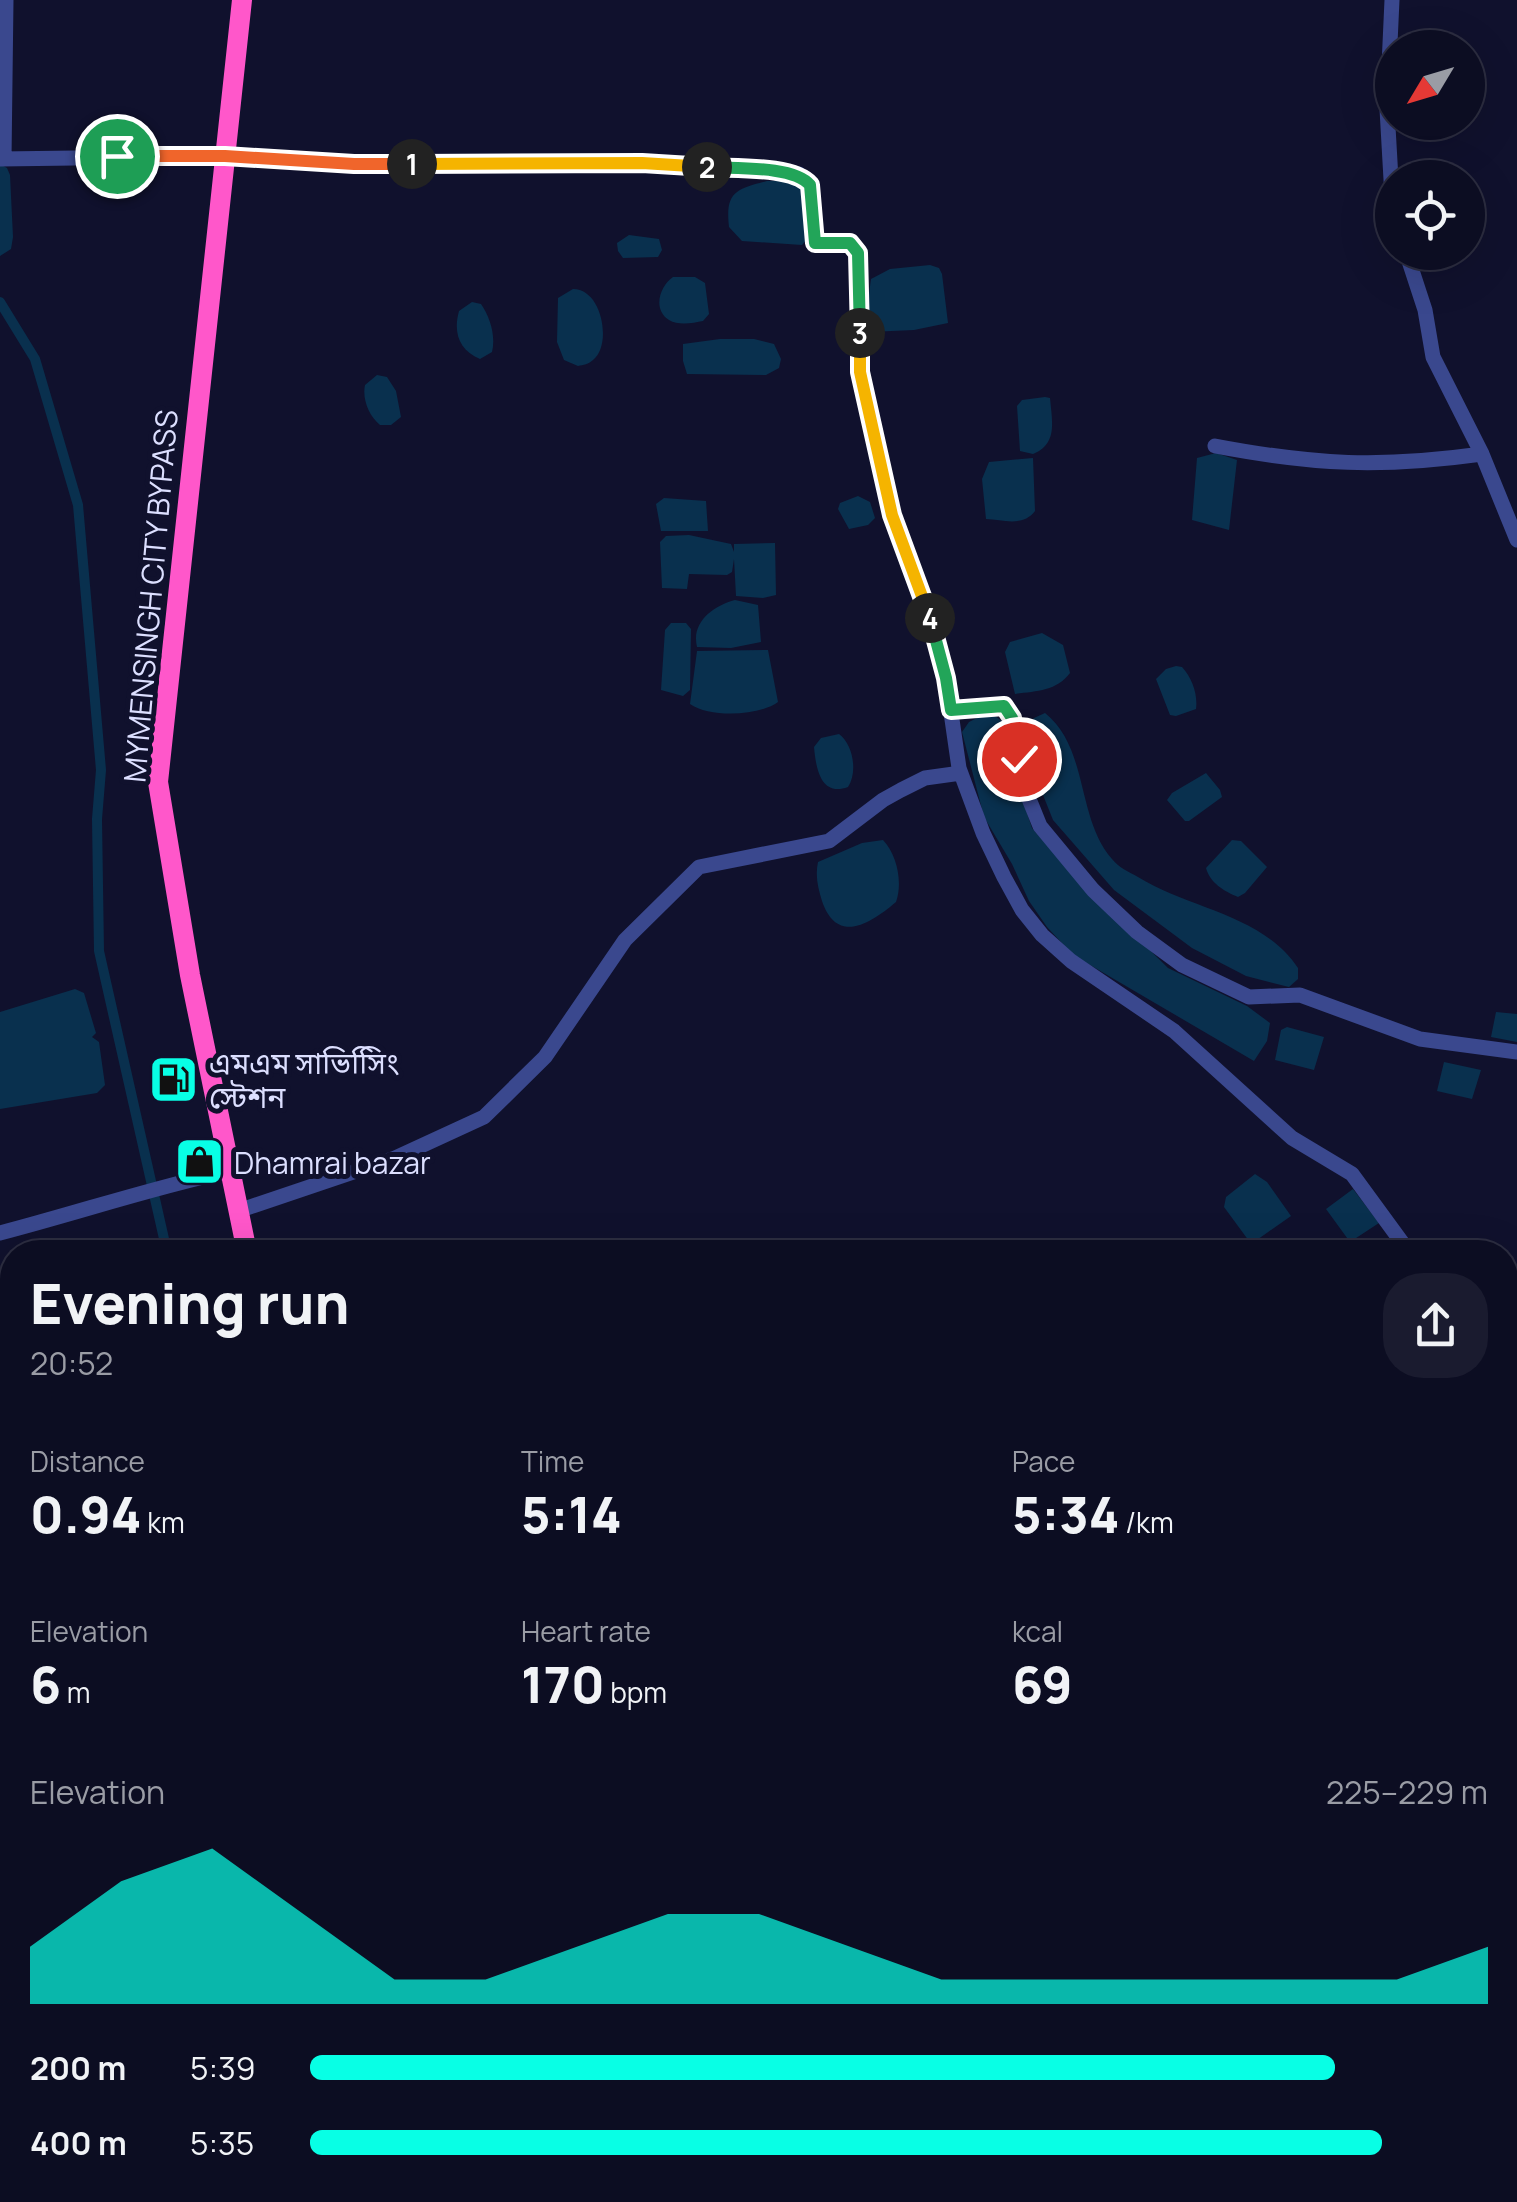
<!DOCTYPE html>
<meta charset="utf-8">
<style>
body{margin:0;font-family:Manrope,"Noto Sans Bengali",sans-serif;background:#1a1b2f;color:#f1f3f6;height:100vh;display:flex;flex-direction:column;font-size:38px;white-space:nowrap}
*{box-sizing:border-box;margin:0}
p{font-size:32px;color:#9a9ca5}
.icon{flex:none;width:55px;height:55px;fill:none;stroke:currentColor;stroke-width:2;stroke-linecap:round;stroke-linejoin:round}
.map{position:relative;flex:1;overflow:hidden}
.drawer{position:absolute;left:0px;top:1240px;width:1518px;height:962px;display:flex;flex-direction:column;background:#0c0d22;border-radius:40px 40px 0 0;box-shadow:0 10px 40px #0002,0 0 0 2px #2c2d40}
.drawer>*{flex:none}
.needle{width:65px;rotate:232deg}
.controls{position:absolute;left:1375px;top:30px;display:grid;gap:20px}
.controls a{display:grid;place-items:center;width:110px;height:110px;border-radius:50%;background:#0c0d22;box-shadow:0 10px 40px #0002,0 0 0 2px #2c2d40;font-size:50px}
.pin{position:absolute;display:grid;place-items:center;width:85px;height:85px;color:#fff;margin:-42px;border:5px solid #fff;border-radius:50%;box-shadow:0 2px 10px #0007}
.km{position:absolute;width:50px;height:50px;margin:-25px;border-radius:50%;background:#222;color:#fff;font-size:28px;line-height:50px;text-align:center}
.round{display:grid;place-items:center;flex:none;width:105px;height:105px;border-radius:40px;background:#1a1b2f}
.summary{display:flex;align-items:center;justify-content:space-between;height:170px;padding:0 30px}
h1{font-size:55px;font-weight:800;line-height:75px}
.stats{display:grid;grid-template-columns:repeat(3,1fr);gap:15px;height:170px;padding:10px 30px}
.stats div{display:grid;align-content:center}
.stats b{font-size:50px;font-weight:800}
.stats small{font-size:28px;font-weight:400}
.stats p{font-size:28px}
.chart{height:280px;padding:20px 30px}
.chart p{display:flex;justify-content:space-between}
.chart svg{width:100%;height:180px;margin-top:10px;fill:#08ffe5;opacity:.7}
ul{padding:0 30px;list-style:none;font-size:32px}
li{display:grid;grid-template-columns:160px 120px 1fr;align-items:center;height:75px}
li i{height:25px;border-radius:12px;background:#08ffe5}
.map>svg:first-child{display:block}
.water{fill:#09304e}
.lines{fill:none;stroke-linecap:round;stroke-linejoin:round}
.canal{stroke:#09304e;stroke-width:10}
.minor{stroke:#3a488e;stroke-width:15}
.highway{stroke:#ff57ca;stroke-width:20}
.split-1-casing{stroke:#fff;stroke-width:20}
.split-2-casing{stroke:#fff;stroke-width:20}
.split-3-casing{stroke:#fff;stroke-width:20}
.split-4-casing{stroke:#fff;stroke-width:20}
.split-5-casing{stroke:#fff;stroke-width:20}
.split-1{stroke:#f0652b;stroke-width:12}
.split-2{stroke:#f5b400;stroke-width:12}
.split-3{stroke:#22a559;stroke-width:12}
.split-4{stroke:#f5b400;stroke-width:12}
.split-5{stroke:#22a559;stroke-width:12}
.labels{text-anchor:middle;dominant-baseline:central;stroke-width:10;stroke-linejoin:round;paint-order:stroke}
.street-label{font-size:30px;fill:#dcdfff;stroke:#10112d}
.poi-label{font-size:30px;fill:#dcdfff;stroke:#10112d;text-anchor:start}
</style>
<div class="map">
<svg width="1517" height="2202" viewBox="0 0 1517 2202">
<rect width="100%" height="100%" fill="#10112d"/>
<path class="water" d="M0,164L7,168L10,175L13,237L11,249L0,256Z
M767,181H789L802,185L808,238L802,245L742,241L729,227C725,192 736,189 767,181Z
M629,235L659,239L662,250L658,257L623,258L618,251L617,243Z
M930,265L939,268L942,274L948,323L914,330L869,332L865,323L871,279L890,269Z
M673,277H695L705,283L709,314L703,321C693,323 679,326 669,320C652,309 660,286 673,277Z
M573,289C603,289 612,346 593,360C589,364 583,365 578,366L564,360L557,342L558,298Z
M472,302L481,304C490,317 496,336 492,352L480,359C459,350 453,333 459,311Z
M720,339H754L774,344L781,359L779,368L766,375L687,374L683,361V344Z
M377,375L387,377L396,391L401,417L391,425H380C369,416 362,399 365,385Z
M1045,397L1050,398C1052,421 1058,444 1033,454L1020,451L1017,406L1022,400Z
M1216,453L1237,460L1229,530L1192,520L1197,458Z
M1033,458L1035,511C1023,527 1004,520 986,519L982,479L989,462Z
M858,496L870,502L875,518L868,525L849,529L838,509L840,503Z
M664,498L706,501L708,531H661L656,504Z
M689,535L731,544L734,552V544L775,543L776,595L763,598L736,596L734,559L732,572L727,575L689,574L687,589L662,588L660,542L666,536Z
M735,600L758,605L761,642L731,648L697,647C691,622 713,606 735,600Z
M671,623H686L691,629L690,690L683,696L661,690L665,630Z
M1042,633L1063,645L1070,673C1057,691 1036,691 1015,694L1005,652L1010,642Z
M768,650L778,702C759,716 710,718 690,704L697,651Z
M1176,666L1182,667C1192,678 1198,694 1196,709L1176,716L1170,715L1156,679L1166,669Z
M1045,713C1089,748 1076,818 1112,859C1118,867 1129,872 1138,877C1189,909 1262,914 1298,968V979L1289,987L1246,976L1192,948L1114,890L1053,820L1027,755L1025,735L1027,726L1034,718Z
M981,716H995L1005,723L1022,798L1032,828L1064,865L1168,968L1247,1006L1270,1023L1267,1041L1254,1061L1073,955L1047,927L1029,901L1012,864L984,817L962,732L969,722Z
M839,734C853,744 858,772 848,787C821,797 816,769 814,747L821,738Z
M1206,773L1220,790L1222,797L1189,821H1185L1167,800L1172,793Z
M883,840C897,855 903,882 896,902C870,924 837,945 822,901C818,888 815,876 818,862L862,843Z
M1232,840L1241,841L1267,867L1245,893L1238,897C1224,891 1210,883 1206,868Z
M75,989L84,993L96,1033L92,1037L99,1042L105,1085L97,1093L0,1109V1012Z
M1496,1012L1517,1014V1042L1491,1037Z
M1287,1027L1324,1037L1314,1070L1275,1060L1281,1030Z
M1444,1062L1481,1070L1472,1099L1437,1091Z
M1255,1174L1267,1182L1291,1216L1254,1242L1249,1241L1224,1207L1226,1197Z
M1353,1189L1379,1223L1350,1242L1326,1209Z
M1517,1563V1629L1509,1621L1508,1610L1505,1608V1570Z
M12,1599V1673L0,1677V1600Z
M12,1675V1789L0,1793V1679Z
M12,1800V1956L2,1959L0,1805Z
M1505,2160L1517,2161V2202L1493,2201L1490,2190H1505Z
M1086,2190H1186L1189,2202H1087Z
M1189,2190H1243L1244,2202H1191Z"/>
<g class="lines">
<path class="canal" d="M0,302L35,359L78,505L101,770L97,819L99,951L167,1252
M0,1585L12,1583"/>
<path class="minor" d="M1392,0L1387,109L1392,197
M0,159L225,156L354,164L641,163L788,173L799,174L809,185L815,243H850L859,253L860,372L892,515L926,601L946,678L959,768L983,833L1004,877L1022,910L1042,935L1071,961L1174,1031L1292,1138L1352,1174L1409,1252
M4,159L6,0
M1406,252L1425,310L1433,357L1482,454L1517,540
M1215,446C1315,465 1381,468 1482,454
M951,710L1004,706L1013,718L1021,779L1040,826L1093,890L1137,932L1182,965L1249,997L1300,995L1420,1039L1517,1052
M238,1211L395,1158L484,1117L545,1057L625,940L699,867L829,841L883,800L901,790L925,778L961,773
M0,1233C77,1213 151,1188 229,1171
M1505,1439L1517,1478
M368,2190L375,2202"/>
<path class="highway" d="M242,0L158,782L190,975L247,1252
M84,2202L87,2190"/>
</g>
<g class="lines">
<defs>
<path id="split-1" d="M117,156H225L354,164H412"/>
<path id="split-2" d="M412,164L642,163L707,167"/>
<path id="split-3" d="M707,167C733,169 793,165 810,185L815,243H850L858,253L860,333"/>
<path id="split-4" d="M860,333V372L892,515L930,618"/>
<path id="split-5" d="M930,618L946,678L951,710L1004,706L1012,718L1019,759"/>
</defs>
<use href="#split-1" class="split-1-casing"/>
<use href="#split-2" class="split-2-casing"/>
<use href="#split-3" class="split-3-casing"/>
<use href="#split-4" class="split-4-casing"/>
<use href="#split-5" class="split-5-casing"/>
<use href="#split-1" class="split-1"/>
<use href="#split-2" class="split-2"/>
<use href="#split-3" class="split-3"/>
<use href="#split-4" class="split-4"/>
<use href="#split-5" class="split-5"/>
</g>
<defs>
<symbol id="fuel-square" viewBox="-11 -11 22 22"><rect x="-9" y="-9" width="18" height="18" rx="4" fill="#08ffe5" stroke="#10112d"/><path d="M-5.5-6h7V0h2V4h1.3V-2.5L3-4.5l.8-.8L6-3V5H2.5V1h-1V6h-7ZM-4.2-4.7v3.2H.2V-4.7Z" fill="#111"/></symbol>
<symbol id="shop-square" viewBox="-11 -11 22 22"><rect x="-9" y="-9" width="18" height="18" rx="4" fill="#08ffe5" stroke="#10112d"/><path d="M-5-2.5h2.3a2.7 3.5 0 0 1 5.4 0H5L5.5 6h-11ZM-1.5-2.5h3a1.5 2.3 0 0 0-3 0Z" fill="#111"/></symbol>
</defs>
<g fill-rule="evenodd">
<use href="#fuel-square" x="146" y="1052" width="55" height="55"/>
<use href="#shop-square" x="172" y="1134" width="55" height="55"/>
</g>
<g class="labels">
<g class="street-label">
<text transform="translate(150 596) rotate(-85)">MYMENSINGH CITY BYPASS</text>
</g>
<g class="poi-label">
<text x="209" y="1062">এমএম সাভ‌িসি‌িং<tspan x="209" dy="34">স্ট‌েশন</tspan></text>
<text x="234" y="1162">Dhamrai bazar</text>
</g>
</g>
</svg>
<div class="controls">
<a><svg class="needle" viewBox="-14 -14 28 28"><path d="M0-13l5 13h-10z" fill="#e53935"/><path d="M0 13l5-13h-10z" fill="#9a9ca5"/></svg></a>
<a><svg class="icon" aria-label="locate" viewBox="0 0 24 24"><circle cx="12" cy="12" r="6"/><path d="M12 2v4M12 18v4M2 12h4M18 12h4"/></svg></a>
</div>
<div class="pin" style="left:117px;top:156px;background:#1e9e55"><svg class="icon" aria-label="arrive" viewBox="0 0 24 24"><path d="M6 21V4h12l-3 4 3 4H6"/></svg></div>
<div class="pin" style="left:1019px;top:759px;background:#d93025"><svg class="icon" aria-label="check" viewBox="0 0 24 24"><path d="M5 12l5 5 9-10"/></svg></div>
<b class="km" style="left:412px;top:164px">1</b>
<b class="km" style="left:707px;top:167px">2</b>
<b class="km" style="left:860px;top:333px">3</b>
<b class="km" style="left:930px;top:618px">4</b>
<section class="drawer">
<div class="summary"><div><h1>Evening run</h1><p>20:52</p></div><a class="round"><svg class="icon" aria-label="share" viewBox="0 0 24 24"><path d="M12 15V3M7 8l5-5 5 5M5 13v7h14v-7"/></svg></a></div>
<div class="stats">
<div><p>Distance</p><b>0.94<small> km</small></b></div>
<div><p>Time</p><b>5:14</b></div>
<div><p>Pace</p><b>5:34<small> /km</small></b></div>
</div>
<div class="stats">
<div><p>Elevation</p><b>6<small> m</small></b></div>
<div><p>Heart rate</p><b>170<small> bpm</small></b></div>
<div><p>kcal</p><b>69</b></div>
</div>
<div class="chart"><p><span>Elevation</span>225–229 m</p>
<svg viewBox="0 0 160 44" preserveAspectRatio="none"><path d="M0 44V30L10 14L20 6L30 22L40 38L50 38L60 30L70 22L80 22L90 30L100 38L110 38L120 38L130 38L140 38L150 38L160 30V44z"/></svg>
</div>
<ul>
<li><b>200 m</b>5:39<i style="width:87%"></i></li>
<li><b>400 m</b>5:35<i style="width:91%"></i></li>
</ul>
</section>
</div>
